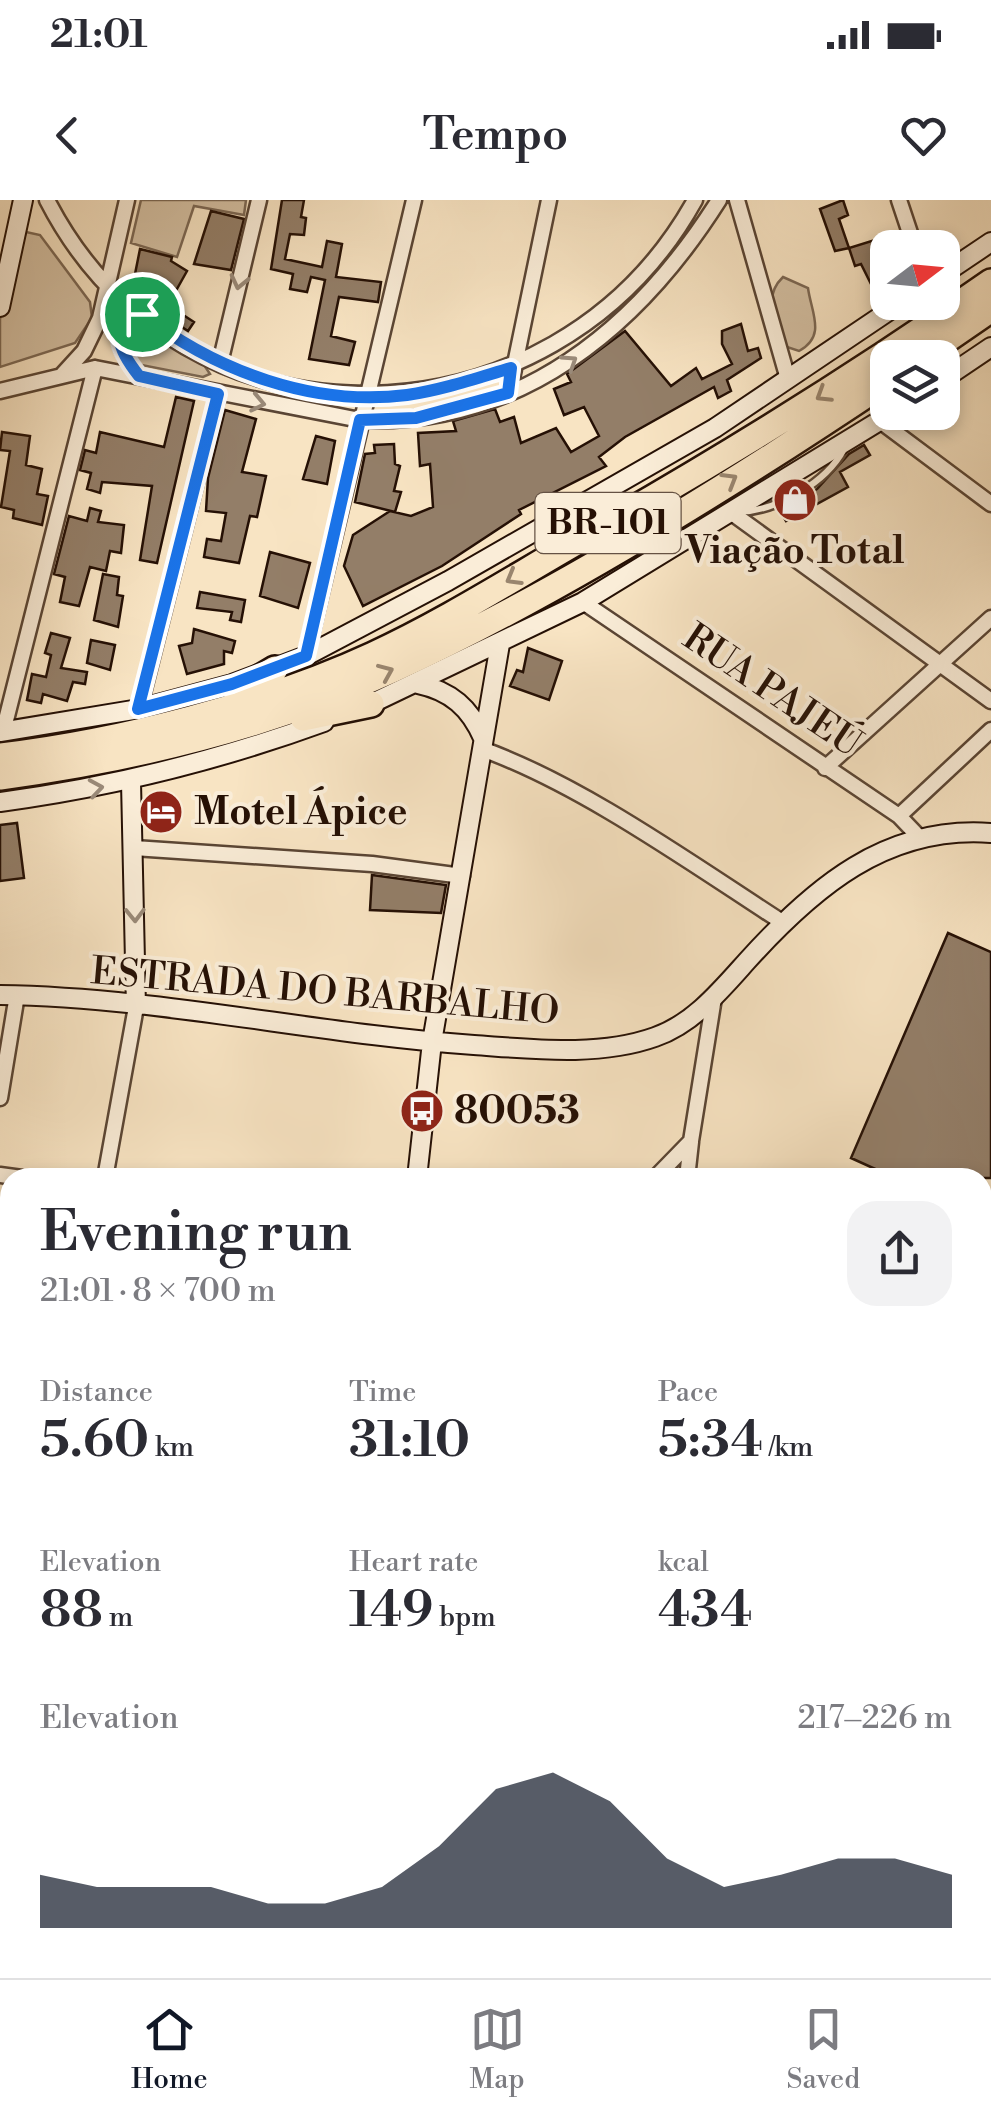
<!DOCTYPE html>
<meta charset="utf-8">
<style>
body{margin:0;font-family:"Libre Bodoni",serif;background:#f2f2f3;color:#2b2b33;height:100vh;display:flex;flex-direction:column;font-size:38px;white-space:nowrap}
*{box-sizing:border-box;margin:0}
p{font-size:32px;color:#7c7c81}
.icon{flex:none;width:55px;height:55px;fill:none;stroke:currentColor;stroke-width:2;stroke-linecap:round;stroke-linejoin:round}
.map{position:relative;flex:1;overflow:hidden}
.details{position:absolute;left:0px;top:968px;width:992px;height:812px;display:flex;flex-direction:column;background:#fff;border-radius:30px 30px 0 0;box-shadow:0 5px 15px #0003}
.details>*{flex:none}
.needle{width:65px;rotate:74deg}
.fabs{position:absolute;left:870px;top:30px;display:grid;gap:20px}
.fabs a{display:grid;place-items:center;width:90px;height:90px;border-radius:20px;background:#fff;box-shadow:0 5px 15px #0003;font-size:50px}
.pin{position:absolute;display:grid;place-items:center;width:85px;height:85px;color:#fff;margin:-42px;border:5px solid #fff;border-radius:50%;box-shadow:0 2px 10px #0007}
.round{display:grid;place-items:center;flex:none;width:105px;height:105px;border-radius:30px;background:#f2f2f3}
.overview{display:flex;align-items:center;justify-content:space-between;height:170px;padding:0 40px}
h1{font-size:55px;font-weight:600;line-height:75px}
.figures{display:grid;grid-template-columns:repeat(3,1fr);gap:15px;height:170px;padding:10px 40px}
.figures div{display:grid;align-content:center}
.figures b{font-size:50px;font-weight:600}
.figures small{font-size:28px;font-weight:400}
.figures p{font-size:28px}
.chart{height:280px;padding:20px 40px}
.chart p{display:flex;justify-content:space-between}
.chart svg{width:100%;height:180px;margin-top:10px;fill:#111827;opacity:.7}
.status{display:flex;justify-content:space-between;align-items:center;height:70px;padding:0 50px;background:#fff;direction:ltr}
.status svg{height:28px;fill:currentColor}
header{display:flex;justify-content:space-between;align-items:center;height:130px;padding:0 40px;background:#fff;font-size:45px;font-weight:600}
.menu{display:flex;justify-content:space-around;align-items:center;height:140px;border-top:2px solid #e1e1e2;background:#fff;font-size:28px;color:#7c7c81}
.menu a{display:grid;justify-items:center;gap:5px}
.menu .on{color:#111827}
.map>svg:first-child{display:block}
.green{fill:#d4c0a3;stroke:#7c6854;stroke-width:2.5}
.lines{fill:none;stroke-linecap:round;stroke-linejoin:round}
.stream{stroke:#786450;stroke-width:4}
.building{fill:#937e68;stroke:#251005;stroke-width:2.5}
.lane-casing{stroke:#5a4534;stroke-width:11}
.street-casing{stroke:#5a4534;stroke-width:19}
.secondary-casing{stroke:#251005;stroke-width:22}
.highway-casing{stroke:#251005;stroke-width:30}
.lane{stroke:#faedd8;stroke-width:6}
.street{stroke:#faedd8;stroke-width:14}
.secondary{stroke:#faedd8;stroke-width:18}
.highway{stroke:#f8e4c3;stroke-width:25}
.oneway{stroke:#9a8a79}
.oneway2{stroke:#99856e}
.route-casing{stroke:#fff;stroke-width:20}
.route{stroke:#1a73e8;stroke-width:12}
.labels{text-anchor:middle;dominant-baseline:central;stroke-width:8;stroke-linejoin:round;paint-order:stroke}
.shield{fill:#faedd8;stroke:#655244;stroke-width:2.5}
.shield-label{font-size:35px;font-weight:bold;fill:#251005}
.poi-label{font-size:38px;font-weight:bold;fill:#251005;stroke:#faedd8;text-anchor:start}
.street-label{font-size:38px;fill:#251005;stroke:#faedd8}
</style>
<div class="status"><b>21:01</b><svg viewBox="0 0 49 12"><path d="M0 12V9h3v3zM5 12V6h3v6zM10 12V3h3v9zM15 12V0h3v12zM26 1h20v11H26zM47 4h2v5h-2z"/></svg></div>
<header><svg class="icon" aria-label="back" viewBox="0 0 24 24"><path d="M15 5l-7 7 7 7"/></svg>Tempo<svg class="icon" aria-label="heart" viewBox="0 0 24 24"><path d="M12 20l-8-8c-3-5 5-10 8-4 3-6 11-1 8 4z"/></svg></header>
<div class="map">
<svg width="991" height="1778" viewBox="0 0 991 1778">
<rect width="100%" height="100%" fill="#f8e4c3"/>
<filter id="stains"><feTurbulence type="fractalNoise" baseFrequency=".002" numOctaves="4"/><feColorMatrix values="0 0 0 0 .2 0 0 0 0 .09 0 0 0 0 .02 0 0 0 .5 -.17"/></filter>
<radialGradient id="worn" r=".72"><stop offset=".6" stop-color="#630" stop-opacity="0"/><stop offset="1" stop-color="#630" stop-opacity=".3"/></radialGradient>
<path class="green" d="M141,0H246L244,15L194,6L177,57L131,43Z
M26,32L40,35L90,102L92,118L75,143L0,167V119Z
M783,77L808,88C811,112 827,136 799,151L781,145C775,120 762,97 783,77Z
M137,123L204,165L210,174L203,177L131,163L124,149L126,125Z
M218,1770H450L449,1778H218Z"/>
<g class="lines">
<path class="stream" d="M0,1484H10"/>
</g>
<path class="building" d="M282,0H304L301,17L306,18L304,35L290,34L285,59L322,67L327,41L342,44L336,77L381,82L378,102L339,97L331,136L355,142L349,165L309,159L325,80L311,77L307,92L290,89L293,74L271,69Z
M843,0L848,15L839,19L849,48L835,51L820,9Z
M211,11L244,19L231,70L194,64Z
M878,39L884,56L876,59L887,80L874,90L861,64L855,66L849,48Z
M140,49L172,57L171,61L187,71L168,105L194,122L188,131L151,107L162,88L135,74Z
M741,124L748,151L758,148L761,158L727,180L731,191L718,198L714,187L625,237L599,257L606,266L519,310L521,314L442,366L363,406L344,366L353,335L390,311L411,316L433,307L430,264L420,266L418,233L456,231L453,221L495,209L500,222L514,217L521,243L556,228L571,252L599,236L584,207L564,215L554,189L571,182L567,174L625,131L671,186L696,168L702,179L732,164L722,144V131Z
M176,197L194,201L157,363L140,360L152,286L102,282L100,293L87,289L91,273L80,270L85,250L96,253L100,232L164,247Z
M225,210L256,219L242,272L266,276L257,317L250,316L239,363L204,357L207,339L221,341L226,313L206,311L208,278Z
M2,232L30,236L26,265L42,269L37,294L48,296L42,325L13,318L14,310L1,307L10,251L0,250Z
M316,236L335,241L327,284L303,279Z
M394,244L395,264L400,266L394,291L401,292L395,312L355,302L365,254L375,253L374,245Z
M864,245L870,255L840,272L848,287L786,321L779,310L817,289L849,254Z
M90,308L101,311L98,322L124,325L121,353L110,351L106,371L90,367L79,406L60,402L65,377L54,374L69,316L87,321Z
M270,352L310,363L298,408L260,396Z
M103,374L119,377L117,395L123,396L118,427L94,420Z
M200,392L245,400L241,422L230,420L232,412L197,408Z
M194,429L235,441L232,453L224,451V464L187,474L179,446L192,443Z
M51,433L70,438L61,468L87,472L85,484L73,482L67,501L43,494L41,503L27,500L32,474L46,477L51,455L45,453Z
M91,440L115,445L110,470L87,463Z
M528,448L562,461L549,500L510,486L517,470L523,472Z
M17,623L24,678L0,681V625Z
M372,675L446,685L441,713L370,710Z
M948,733L991,752V978H895L851,958Z"/>
<g class="lines">
<defs>
<path id="lane" d="M740,312C778,310 826,283 844,249
M0,1063L10,1064
M0,1139L10,1134
M0,1256L10,1257
M982,1458L991,1452
M982,1482L991,1483
M0,1580H10
M204,1778L205,1770
M570,1778L571,1770"/>
<path id="street" d="M47,0C182,263 554,254 695,0
M737,0L788,179
M899,0L915,48
M220,163L259,0
M63,174L84,151L100,118L127,0
M139,176C120,152 106,126 142,114
M0,191L95,168L360,220C520,227 638,128 719,0
M509,193L549,0
M880,221L991,304
M732,313L991,501
M583,402L899,616L920,638
M306,456L414,0
M139,509L218,195
M3,532L95,168
M482,549C582,585 692,664 782,722
M825,568L991,418
M899,616L991,530
M134,648L372,664L462,676
M0,898L17,795
M0,975L22,978
M105,978L136,807
M655,978L691,941L714,798
M687,978L691,942
M982,1237L991,1219
M982,1301L991,1302
M0,1721L10,1723
M81,1778V1770
M641,1778V1770
M703,1778L704,1770
M806,1778V1770
M936,1778V1770"/>
<path id="secondary" d="M942,75L991,42
M0,107L23,0
M942,180L991,147
M418,484C451,491 470,508 483,538
M362,508L583,402L894,212
M0,532L139,509L232,484L306,456L448,381L715,228L902,102
M131,582L136,807
M0,602C112,587 217,561 324,522
M0,795C158,797 316,834 474,845C532,849 599,857 655,837C693,824 721,790 747,761C813,688 886,625 991,633
M417,978L432,842L500,444
M468,1778V1770"/>
<path id="highway" d="M920,158L991,109
M236,492L275,469
M303,518L371,504
M0,556C118,542 265,505 373,455C451,419 524,371 599,329C734,252 864,171 991,82
M0,577C134,559 269,527 392,470C558,394 736,282 888,180"/>
</defs>
<use href="#lane" class="lane-casing"/>
<use href="#street" class="street-casing"/>
<use href="#secondary" class="secondary-casing"/>
<use href="#highway" class="highway-casing"/>
<use href="#lane" class="lane"/>
<use href="#street" class="street"/>
<use href="#secondary" class="secondary"/>
<use href="#highway" class="highway"/>
</g>
<defs><path id="oneway-chevron" d="M-2-3.5L2.5 0L-2 3.5" fill="none" stroke-width="1.6" stroke-linecap="round" stroke-linejoin="round" transform="scale(2.5)"/></defs>
<g class="oneway">
<use href="#oneway-chevron" transform="translate(239 82) rotate(103)"/>
<use href="#oneway-chevron" transform="translate(570 162) rotate(-33)"/>
<use href="#oneway-chevron" transform="translate(258 203) rotate(12)"/>
<use href="#oneway-chevron" transform="translate(96 588) rotate(-9)"/>
<use href="#oneway-chevron" transform="translate(135 715) rotate(89)"/>
</g>
<g class="oneway2">
<use href="#oneway-chevron" transform="translate(823 195) rotate(148)"/>
<use href="#oneway-chevron" transform="translate(730 280) rotate(-31)"/>
<use href="#oneway-chevron" transform="translate(513 378) rotate(150)"/>
<use href="#oneway-chevron" transform="translate(386 472) rotate(-23)"/>
</g>
<g class="lines">
<defs>
<path id="route" d="M142,114C216,171 313,207 407,195C442,190 477,178 511,168L508,193L416,218L360,220L306,456L232,484L138,509L218,194L139,176C120,152 106,126 142,114Z"/>
</defs>
<use href="#route" class="route-casing"/>
<use href="#route" class="route"/>
</g>
<defs>
<symbol id="shop-disc" viewBox="-11 -11 22 22"><circle r="9.5" fill="#8f2418" stroke="#faedd8"/><path d="M-5-2.5h2.3a2.7 3.5 0 0 1 5.4 0H5L5.5 6h-11ZM-1.5-2.5h3a1.5 2.3 0 0 0-3 0Z" fill="#fff"/></symbol>
<symbol id="hotel-disc" viewBox="-11 -11 22 22"><circle r="9.5" fill="#8f2418" stroke="#faedd8"/><path d="M-6-4.5h1.5V1H6V5H4.5V3h-9V5H-6ZM-4 0a1.8 1.8 0 1 1 3.6 0ZM.5 0V-2.5h3Q6-2.5 6 0Z" fill="#fff"/></symbol>
<symbol id="bus-disc" viewBox="-11 -11 22 22"><circle r="9.5" fill="#8f2418" stroke="#faedd8"/><path d="M-5-6H5V4H4V6H2V4H-2V6H-4V4H-5ZM-3.5-4V0h7V-4ZM-3.5 1.2v1.5H-2V1.2ZM2 1.2v1.5H3.5V1.2Z" fill="#fff"/></symbol>
</defs>
<g fill-rule="evenodd">
<use href="#shop-disc" x="770" y="275" width="50" height="50"/>
<use href="#hotel-disc" x="136" y="587" width="50" height="50"/>
<use href="#bus-disc" x="397" y="886" width="50" height="50"/>
</g>
<g class="labels">
<rect class="shield" x="535.5" y="293" width="145" height="60" rx="8"/>
<g class="shield-label">
<text x="608" y="323">BR-101</text>
</g>
<g class="poi-label">
<text x="795" y="351" text-anchor="middle">Viação Total</text>
<text x="194" y="612">Motel Ápice</text>
<text x="454" y="911">80053</text>
</g>
<g class="street-label">
<text transform="translate(772 491) rotate(34)">RUA PAJEÚ</text>
<text transform="translate(325 792) rotate(5)">ESTRADA DO BARBALHO</text>
</g>
</g>
<rect width="100%" height="100%" filter="url(#stains)"/>
<rect width="100%" height="100%" fill="url(#worn)"/>
</svg>
<div class="fabs">
<a><svg class="needle" viewBox="-14 -14 28 28"><path d="M0-13l5 13h-10z" fill="#e53935"/><path d="M0 13l5-13h-10z" fill="#7c7c81"/></svg></a>
<a><svg class="icon" aria-label="layers" viewBox="0 0 24 24"><path d="M12 4l9 5-9 5-9-5zM3 14l9 5 9-5"/></svg></a>
</div>
<div class="pin" style="left:142px;top:114px;background:#1e9e55"><svg class="icon" aria-label="arrive" viewBox="0 0 24 24"><path d="M6 21V4h12l-3 4 3 4H6"/></svg></div>
<section class="details">
<div class="overview"><div><h1>Evening run</h1><p>21:01 · 8 × 700 m</p></div><a class="round"><svg class="icon" aria-label="share" viewBox="0 0 24 24"><path d="M12 15V3M7 8l5-5 5 5M5 13v7h14v-7"/></svg></a></div>
<div class="figures">
<div><p>Distance</p><b>5.60<small> km</small></b></div>
<div><p>Time</p><b>31:10</b></div>
<div><p>Pace</p><b>5:34<small> /km</small></b></div>
</div>
<div class="figures">
<div><p>Elevation</p><b>88<small> m</small></b></div>
<div><p>Heart rate</p><b>149<small> bpm</small></b></div>
<div><p>kcal</p><b>434</b></div>
</div>
<div class="chart"><p><span>Elevation</span>217–226 m</p>
<svg viewBox="0 0 160 44" preserveAspectRatio="none"><path d="M0 44V31L10 34L20 34L30 34L40 38L50 38L60 34L70 24L80 10L90 6L100 13L110 27L120 34L130 31L140 27L150 27L160 31V44z"/></svg>
</div>
</section>
</div>
<nav class="menu">
<a class="on"><svg class="icon" aria-label="home" viewBox="0 0 24 24"><path d="M3 11l9-7 9 7M6 9v11h12V9"/></svg>Home</a>
<a><svg class="icon" aria-label="map" viewBox="0 0 24 24"><path d="M3 6l6-2 6 2 6-2v14l-6 2-6-2-6 2zM9 4v14M15 6v14"/></svg>Map</a>
<a><svg class="icon" aria-label="saved" viewBox="0 0 24 24"><path d="M7 4h10v16l-5-4-5 4z"/></svg>Saved</a>
</nav>
